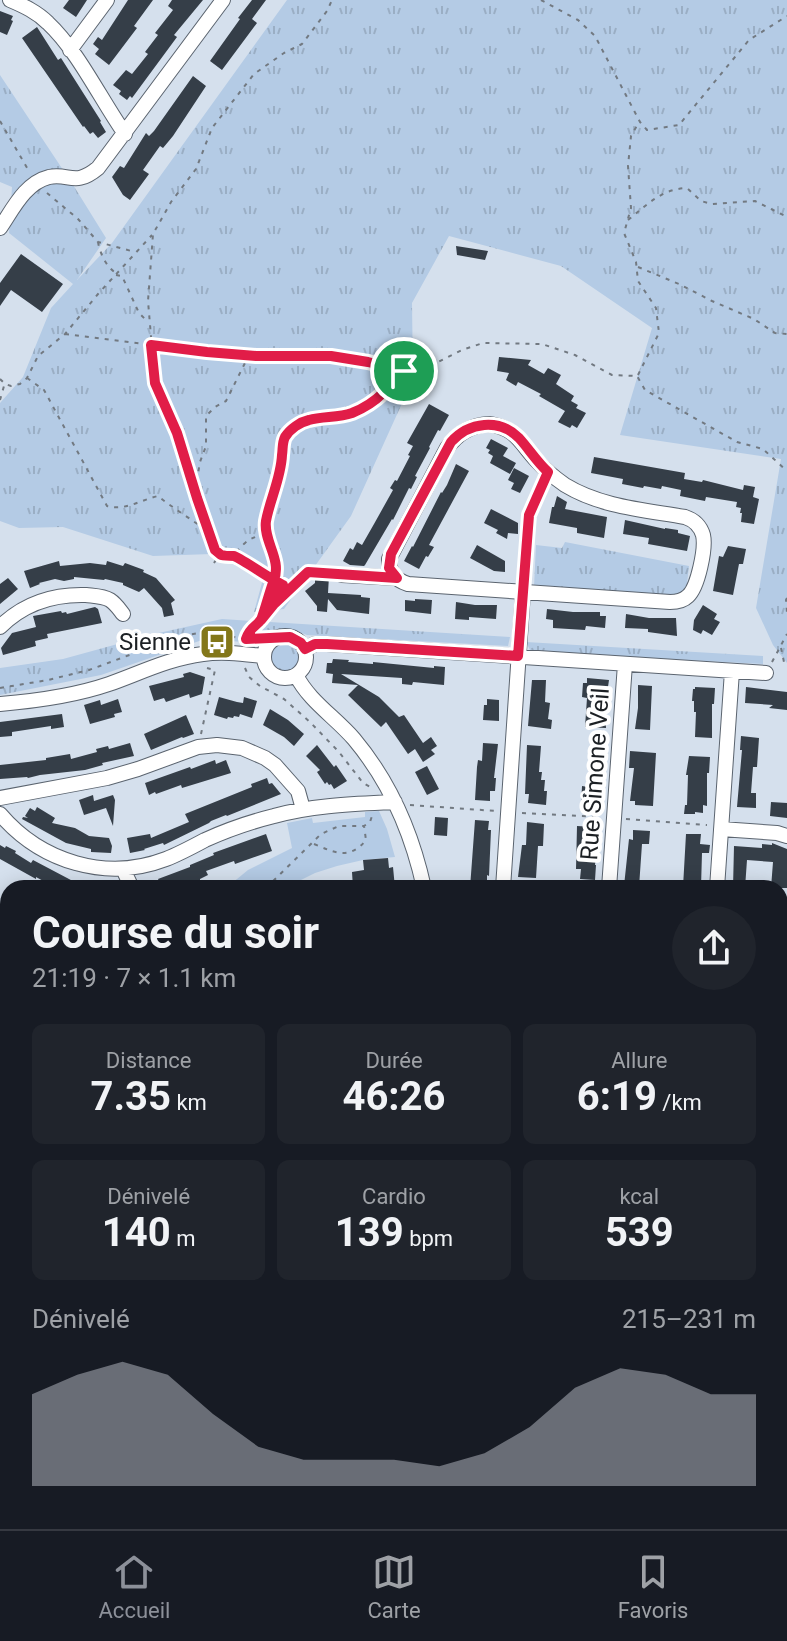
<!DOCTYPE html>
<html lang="fr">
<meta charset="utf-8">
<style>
body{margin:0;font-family:Roboto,sans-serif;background:#20242c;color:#f1f3f6;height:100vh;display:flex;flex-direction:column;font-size:30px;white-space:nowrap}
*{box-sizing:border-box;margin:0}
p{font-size:26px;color:#9ea1a6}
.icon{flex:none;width:44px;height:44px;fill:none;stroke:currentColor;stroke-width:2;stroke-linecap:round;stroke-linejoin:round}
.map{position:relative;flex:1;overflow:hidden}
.drawer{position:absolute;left:0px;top:880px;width:788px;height:650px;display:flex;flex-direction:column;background:#171b24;border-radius:24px 24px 0 0;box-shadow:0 4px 20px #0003}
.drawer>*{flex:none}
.pin{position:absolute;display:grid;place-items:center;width:68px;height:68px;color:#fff;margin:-34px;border:4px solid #fff;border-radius:50%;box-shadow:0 2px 8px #0007}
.round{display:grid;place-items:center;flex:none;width:84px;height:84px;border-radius:42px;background:#20242c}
.headline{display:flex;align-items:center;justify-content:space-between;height:136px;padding:0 32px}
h1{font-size:44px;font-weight:700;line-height:60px}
.stats{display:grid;grid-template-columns:repeat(3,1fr);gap:12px;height:136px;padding:8px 32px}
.stats div{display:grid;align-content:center;border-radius:12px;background:#20242c;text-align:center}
.stats b{font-size:40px;font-weight:700}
.stats small{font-size:22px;font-weight:400}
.stats p{font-size:22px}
.chart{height:224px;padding:16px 32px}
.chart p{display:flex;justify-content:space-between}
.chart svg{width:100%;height:144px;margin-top:8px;fill:#8c9099;opacity:.7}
.tabs{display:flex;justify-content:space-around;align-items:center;height:112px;border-top:2px solid #363941;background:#171b24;font-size:22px;color:#9ea1a6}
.tabs a{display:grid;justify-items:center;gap:4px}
.tabs .current{color:#8c9099}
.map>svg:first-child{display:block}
.grass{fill:url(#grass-tufts)}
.park{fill:#b4cbe5}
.building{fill:#353e48}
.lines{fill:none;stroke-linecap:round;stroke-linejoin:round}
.service-casing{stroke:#5b646f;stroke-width:9}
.minor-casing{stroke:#5b646f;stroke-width:16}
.primary-casing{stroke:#4370a0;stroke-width:24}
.path{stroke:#727981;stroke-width:2;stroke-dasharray:4 6;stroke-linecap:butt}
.service{stroke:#fff;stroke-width:7}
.minor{stroke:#fff;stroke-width:14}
.primary{stroke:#9bc3ee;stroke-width:22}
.route-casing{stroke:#fff;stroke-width:16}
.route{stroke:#e11d48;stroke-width:10}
.labels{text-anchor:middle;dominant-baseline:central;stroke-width:8;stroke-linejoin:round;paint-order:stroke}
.poi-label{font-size:24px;fill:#1c2024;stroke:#fff;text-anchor:end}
.street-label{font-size:24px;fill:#1c2024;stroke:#fff}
</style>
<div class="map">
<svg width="787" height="1529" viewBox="0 0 787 1529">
<defs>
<pattern id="grass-tufts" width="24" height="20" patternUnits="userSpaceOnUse" patternTransform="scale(2)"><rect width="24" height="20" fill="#b4cbe5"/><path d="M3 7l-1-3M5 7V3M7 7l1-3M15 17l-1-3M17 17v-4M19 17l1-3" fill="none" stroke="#9aaec4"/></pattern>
</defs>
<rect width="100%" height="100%" fill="#d5e0ed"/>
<path class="grass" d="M287,0H787V663L773,645L756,608L781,459L620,435L652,328L561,266L449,236L412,303L413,379L351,516L284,609L254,612L263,579L212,554L153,556L63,527L19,528L0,521V403L23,377L51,308L73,284L9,233L12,187L0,182V75L75,188L106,238L77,280L112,243Z
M565,542L689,566L687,584L679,597L534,587L536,545L562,548Z
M222,619L510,637L508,646L307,635C284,626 274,626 256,643L205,639L101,675L0,695V668L63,659L154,634Z
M526,642L763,656V664L531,652Z
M271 657a15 15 0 1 1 30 0a15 15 0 1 1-30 0Z
M0,920L8,925V961L0,957Z
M0,1075L8,1082V1125L0,1119Z
M780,1424L787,1425V1529H669L663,1522H780Z"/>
<path class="park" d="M379,811L387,829L395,857L363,860L337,866L315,873L285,888H226L248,870L292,848L287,823L312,818L313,823L365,817V812Z"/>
<path class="building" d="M69,0H87L76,17L63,8Z
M128,0H153L134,26L137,28L109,65L95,54L99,49L93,44L98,37L102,40Z
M172,0H203L174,35L177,37L132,98L130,96L127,100L119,94L121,91L113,85L126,70L132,74L148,54L145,52L158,35L155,33L173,10L168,6Z
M252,0H266L252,19L257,23L222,70L210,61L240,19L238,18Z
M0,11L13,16L11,20L13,21L7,35L0,32Z
M37,27L58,60L61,58L101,121L100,122L106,132L98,138L93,132L90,134L84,126L83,127L22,38Z
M193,76L206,86L173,136L163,148L160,146L143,170L149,174L130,200L123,195L112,177L120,166L124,168L146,133L149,136L154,131Z
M456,246L488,251L485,260L457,255Z
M21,254L63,284L42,312L11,290L0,306V283Z
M499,357L531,360L528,365L544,374L548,368L561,375L556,384L574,396L571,401L578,405L576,408L586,413L577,428L572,425L570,428L558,422L565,411L539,396L541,394L518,382L516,386L506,380L509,373L497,371Z
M429,404L449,415L440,431L438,430L429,447L430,448L415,476L417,477L411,489L409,488L393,520L392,519L365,565L364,566L350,565L343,561L350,548L353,550L357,542L362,545L374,524L393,490L390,488L395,480L397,481L410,456L408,455L413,446L407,443Z
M491,439L508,448L503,456L516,463L510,474L490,463L493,456L488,453L490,450L486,448Z
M594,457L685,473L684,479L702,482L703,480L743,490L744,485L755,487L753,497L759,499L754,524L741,522L742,513H740L741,508L736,507L737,502L706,497L705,501L680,496L681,490L662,486L661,489L644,486L643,488L622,484L623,479L591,473Z
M456,464L469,471L429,545L434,547L428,557L426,556L419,569L404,561L412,546L413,547L441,492L442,493L447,485Z
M514,468L529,476L520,493L511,489L514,483L508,480Z
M557,496L567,502L565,509L607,517L604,538L577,533V528L549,523L552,507H554Z
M491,509L518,523V534L508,533L507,539L496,533L498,530L484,523Z
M625,520L665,529V528L678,530V533L690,536L687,551L648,544L649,538L623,534Z
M477,545L505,561V572L494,571L470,558Z
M728,546L746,549L743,564H739L733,595L713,591L719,556L723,557Z
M59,561L60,566L90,563L106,565L107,561L123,566L125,563L144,570L143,572L156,578L175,600L171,603L174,615L164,617L162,608L144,588L139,592L123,585V583L105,579L104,580L74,577V579L64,581L55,579L39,583L40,584L30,588L24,571Z
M315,575L329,576L328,593L361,595V597L370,598L369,614L337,610L328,599L327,612L317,611V606L305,591L315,583Z
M8,578L18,589L0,604V584Z
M415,599L432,600L431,614L405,611V600L415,601Z
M456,602L475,605H497L496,619L469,617V620L455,619Z
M703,605L717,614L714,619L720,622L712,635L703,630L701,634L693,630L694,620Z
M95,607L98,609L102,623L47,634L48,638L35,641L36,646L3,655L1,648L12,633L36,627L33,616L61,611L62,613L66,612L67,614Z
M547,609L573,612H600V616H606L605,628L586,626L585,630L553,628V620L546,619Z
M626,614L649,618H676L677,636L648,632V629L625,628Z
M333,659L349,660L348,662L373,664V662L434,668V666L445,667L444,685L413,682L412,685L402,684V678L341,674L379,697L399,717L404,715L423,743L431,737L437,746L431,750L435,754L423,762L415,749L408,754L386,722L381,727L348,695L358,685L332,683L333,674L326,673L327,663H332Z
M190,672L205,677L202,694L190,698L189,694L166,702L164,698L154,701L149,686L184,677L183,674Z
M587,678L609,680L605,707L606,728L585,727L587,698L582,697L583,683H587Z
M532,680H546L545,702L550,703L548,719L552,720L551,729L528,726Z
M638,685L652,686L650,730L635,729L638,708Z
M695,687L715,688L714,704H712V738L695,737L696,712H694V701H692L693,689H695Z
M746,687L787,692V710L769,708L773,705L745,703Z
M219,697L237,702L243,703L244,697L257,701L252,718L240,714L239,717L234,716L233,718L228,717L227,719L214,715Z
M118,699L122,712L114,714L115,717L90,724L84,705L100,700L101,705Z
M487,699L499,700V721L483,720L484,705H487Z
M270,709L288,720L304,734L294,746L284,737L263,725Z
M62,714L64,727L51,729V726L12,732V736L0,737V722Z
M186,715L194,734L183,738L182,737L151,750L144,734Z
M741,736L759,738L757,767H753L751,793H756V808L737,807L742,750H740Z
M130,743L134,756L102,763L103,765L85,770L40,775L28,778L27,777L0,779V765L46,760V758L70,754L71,759L97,752L96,749L108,746L109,749Z
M483,743L498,744L494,778H496L495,791H490V801L475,800L477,767L478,760L482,761Z
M317,745L334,767L336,765L347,781L334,789L331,784L329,785L327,782L325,784L317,772L320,770L306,756Z
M527,745L541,746L539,772H542L541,780H545L544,791H547L546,805L528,803L529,794H525Z
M630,751L656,753L653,806L635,805V801H630L634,768H629Z
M590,753L604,754L601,778V799L597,798L596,808L581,807L582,786L588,787Z
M689,756L710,757L709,773H707V806L703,805V813L695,812V814H684L685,805H687L688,775H686Z
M215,760L216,764L226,760L231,773L182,788L181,785L156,794L155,792L149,795L145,783L190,767L191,769Z
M427,766L439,789L427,795L415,772Z
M267,778L269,784L272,783L281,794L227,816L226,815L211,821L209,823L164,845L163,843L144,849L145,850L130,853L127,838L150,834L151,838L189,822L185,814L252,787L251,784Z
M93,795L94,801L113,795L115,800L113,826L106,808L84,815L79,800Z
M771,802L787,803V818L770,816Z
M37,807L55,818L52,823L75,828L89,836L109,838L112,846L111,853L91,852V849L66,843L22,819L23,817L28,818L25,816L30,808L35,811Z
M435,817L448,818L447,836L434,835Z
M475,820L489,821L488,830H491L489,876L487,875V888H470Z
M527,822L544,824L543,846H538L536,878L518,877L522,845H526Z
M577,826L594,827L593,837H598L595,865H596L595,880L580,879L581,869H576Z
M633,830L650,831L649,844H642L639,887L624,886L629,839L633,840Z
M266,834L272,851L235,864L234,861L206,871L208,875L200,879V881L186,888H162L158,879L190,867V865L214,855L213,853Z
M686,834H701L700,844L710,845L709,853H702L701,887H683Z
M772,843L787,849V888H771L773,862L747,860L745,888H733L734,846L762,848V844L772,845Z
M0,845L5,848L6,846L16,851L15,853L31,863L33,860L86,888H56L36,877V879L0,859Z
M388,858L389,868L393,867L395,888H353L352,872L364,870L363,860Z"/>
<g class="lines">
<defs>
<path id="service" d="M0,1382L8,1371"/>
<path id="minor" d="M10,0C24,6 37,12 48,23C78,51 101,100 125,134
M70,50L107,0
M0,228C13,209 25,183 49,177C70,173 75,187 98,168L223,0
M489,424C516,428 520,443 537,461C545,470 555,478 565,485C601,507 645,510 685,517C694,520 700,525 703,535C706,548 698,587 688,596C683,601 677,602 670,602L408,584C395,580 389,572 389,559L447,448C458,433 471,425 489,424Z
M342,575L397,578
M0,627C24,603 53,594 86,595C94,596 103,596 110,600C116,604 119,609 123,614
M264 657a21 21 0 1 1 42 0a21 21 0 1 1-42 0Z
M305,649L315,644H327L766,673
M296,675C309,701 335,717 354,739C390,782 412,833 424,888
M0,704C36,701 74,696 109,684C140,673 170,658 203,654C223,651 244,654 264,656
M0,798L107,778L138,769L198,747L217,745L242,748L265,758L275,765L298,791L303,809
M0,814C41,862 106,882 166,859C179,854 192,847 205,840C227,830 250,822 274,816C313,805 355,804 395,802
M721,829L777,833L787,836
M123,869L132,888
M503,888L523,592
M609,888L625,664
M717,888L732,671
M780,947L787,930
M0,1231L8,1235
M64,1529L73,1522
M292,1529L308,1522"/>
<path id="primary" d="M0,983L8,987
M625,1522L631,1529"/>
</defs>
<use href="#service" class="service-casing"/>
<use href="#minor" class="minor-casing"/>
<use href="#primary" class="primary-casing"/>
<path class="path" d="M541,0L578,20L595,36L640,122L647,130L679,125L749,40L787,16
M0,121L30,173
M47,193L78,219L98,242L135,252
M628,220C647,205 661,189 687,188L701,201L712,204L755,201L787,217
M98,242C100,253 106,267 116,273
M638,267L679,284L712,301L754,319L775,333L787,334
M116,275L122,276L139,313L148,322
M65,334L207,352L256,356H331L416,373L462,350L483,343L542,344L575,355L612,375L637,376L645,390L737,442L763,449L787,471
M638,375L659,333L656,308L638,281L636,262L624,233L631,208L628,166L631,136L639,122
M27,378L44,390L107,506C126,511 140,500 158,496C175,510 194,520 210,534
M0,379L5,384L11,386L20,384L27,378L38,356L65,334L98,294L152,235
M0,400L4,386
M195,491L200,462L206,446V416L215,407L226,401L249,355
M266,535V523L275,494L282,457L283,441L288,432L298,424L308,420L351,413L382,394L397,376L403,372
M232,556L283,585L275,596L268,601
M214,563L219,555
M524,579L529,515L542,484
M289,588L308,572L330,574
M787,598L786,600L787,613
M264,616L289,588L283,585
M246,642L249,630C252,627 256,625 259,622C265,616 261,618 264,611C273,583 286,560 264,533C257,537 250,538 245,543C234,553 230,563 215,550L197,498L177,433L155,383L148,301L153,234L171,202L196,169L212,128L254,74L284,53L302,44L327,11L332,0
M781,648L784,662L787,665
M772,662L787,634
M245,668L249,677L260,686L284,699L310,722L339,752L363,783L372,788
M0,688L48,680L89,670L181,636L205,632L246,639L276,638
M201,734L215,670L207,668
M410,805L496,811
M522,813L600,817
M626,819L707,825
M314,844C335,853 350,860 366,840L364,826
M266,888L321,834L339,826H364L370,822L372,816
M0,920L8,923
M780,1050L787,1041
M653,1522L659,1529
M187,1529L184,1525L188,1522
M548,1529L558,1522
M596,1529L604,1522"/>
<use href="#service" class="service"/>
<use href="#minor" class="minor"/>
<use href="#primary" class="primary"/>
</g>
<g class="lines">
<defs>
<path id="route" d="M404,371L368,362L331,356H256L207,352L151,345L155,383L177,433L197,498L215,550L221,555C225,556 229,556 234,556C240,558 265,575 274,580C269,593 266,607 261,620L274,604L308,572L397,578L389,568L391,554L451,442C469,422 499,418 519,438C529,449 537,462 548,472L529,515L518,656L327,644H315L305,649L301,643L290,637L246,639C250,626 257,627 262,618C265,612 265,605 270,600C275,595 279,591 283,585L274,580C282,559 263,541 266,521C270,499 281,478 282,455C283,449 282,443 285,437C290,429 300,422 309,420C323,416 338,418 352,413C362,409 375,401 383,393C391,386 395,377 404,371"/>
</defs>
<use href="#route" class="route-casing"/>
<use href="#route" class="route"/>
</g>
<defs>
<symbol id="bus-square" viewBox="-11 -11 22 22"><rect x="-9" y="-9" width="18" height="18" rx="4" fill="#83771a" stroke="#fff"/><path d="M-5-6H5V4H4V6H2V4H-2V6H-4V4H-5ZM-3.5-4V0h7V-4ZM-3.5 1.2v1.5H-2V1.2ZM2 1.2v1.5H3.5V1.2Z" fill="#fff"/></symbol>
</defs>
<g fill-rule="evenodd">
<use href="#bus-square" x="197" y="622" width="40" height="40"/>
</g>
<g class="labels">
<g class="poi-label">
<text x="191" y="642">Sienne</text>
</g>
<g class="street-label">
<text transform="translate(595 774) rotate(-86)">Rue Simone Veil</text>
</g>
</g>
</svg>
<div class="pin" style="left:404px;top:371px;background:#1e9e55"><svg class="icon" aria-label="arrive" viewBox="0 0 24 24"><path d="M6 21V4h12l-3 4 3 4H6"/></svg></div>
<section class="drawer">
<div class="headline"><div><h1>Course du soir</h1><p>21:19 · 7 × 1.1 km</p></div><a class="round"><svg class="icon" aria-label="share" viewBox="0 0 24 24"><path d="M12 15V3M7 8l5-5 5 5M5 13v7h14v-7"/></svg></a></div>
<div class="stats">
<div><p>Distance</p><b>7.35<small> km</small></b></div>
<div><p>Durée</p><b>46:26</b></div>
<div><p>Allure</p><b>6:19<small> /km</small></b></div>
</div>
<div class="stats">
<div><p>Dénivelé</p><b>140<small> m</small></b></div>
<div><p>Cardio</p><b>139<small> bpm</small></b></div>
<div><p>kcal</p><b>539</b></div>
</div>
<div class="chart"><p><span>Dénivelé</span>215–231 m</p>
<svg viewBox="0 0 160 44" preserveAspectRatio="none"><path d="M0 44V16L10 10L20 6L30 10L40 22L50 32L60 36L70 36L80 36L90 38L100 34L110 26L120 14L130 8L140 10L150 16L160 16V44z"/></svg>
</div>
</section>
</div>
<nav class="tabs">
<a class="current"><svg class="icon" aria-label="home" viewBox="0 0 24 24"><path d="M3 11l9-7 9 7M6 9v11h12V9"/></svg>Accueil</a>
<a><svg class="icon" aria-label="map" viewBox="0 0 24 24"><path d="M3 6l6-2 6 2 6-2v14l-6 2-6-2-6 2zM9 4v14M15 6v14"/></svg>Carte</a>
<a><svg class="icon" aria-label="saved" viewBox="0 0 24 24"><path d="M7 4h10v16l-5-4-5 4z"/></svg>Favoris</a>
</nav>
